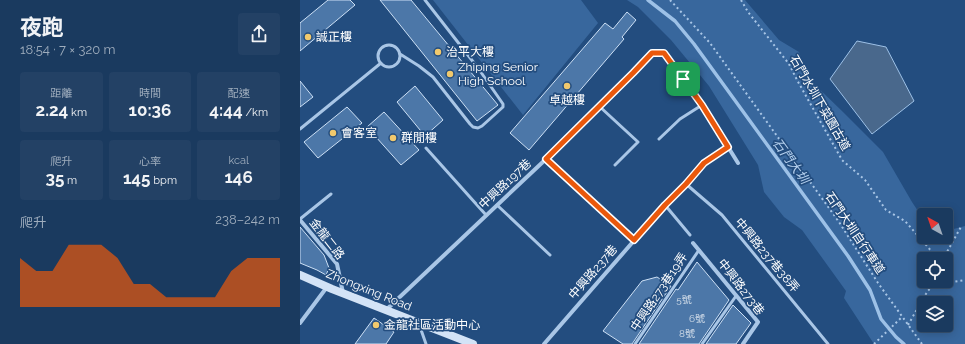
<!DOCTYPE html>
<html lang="zh-TW">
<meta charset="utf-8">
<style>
body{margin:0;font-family:Raleway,"Noto Sans TC",sans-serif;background:#234165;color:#f1f3f6;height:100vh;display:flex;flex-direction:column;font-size:15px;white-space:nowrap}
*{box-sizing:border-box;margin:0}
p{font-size:13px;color:#9fadbd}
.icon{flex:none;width:22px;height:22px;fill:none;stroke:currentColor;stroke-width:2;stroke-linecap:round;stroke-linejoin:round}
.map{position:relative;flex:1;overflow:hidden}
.side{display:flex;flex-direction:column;background:#1a3a5f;width:300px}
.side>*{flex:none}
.needle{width:26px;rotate:320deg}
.fabs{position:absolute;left:617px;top:208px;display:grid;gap:8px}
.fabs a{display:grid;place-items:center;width:36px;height:36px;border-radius:4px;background:#1a3a5f;box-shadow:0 2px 10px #0003,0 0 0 1px #385474;font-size:20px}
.pin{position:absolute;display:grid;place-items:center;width:34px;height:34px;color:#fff;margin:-17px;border-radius:8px;box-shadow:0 2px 6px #0006}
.round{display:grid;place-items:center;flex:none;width:42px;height:42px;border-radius:4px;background:#234165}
.overview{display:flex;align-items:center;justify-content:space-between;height:68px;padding:0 20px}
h1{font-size:22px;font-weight:700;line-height:30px}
.metrics{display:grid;grid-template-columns:repeat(3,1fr);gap:6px;height:68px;padding:4px 20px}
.metrics div{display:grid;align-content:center;border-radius:4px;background:#234165;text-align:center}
.metrics b{font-size:17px;font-weight:700}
.metrics small{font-size:11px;font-weight:400}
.metrics p{font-size:11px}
.chart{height:112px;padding:8px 20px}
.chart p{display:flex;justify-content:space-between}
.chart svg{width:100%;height:72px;margin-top:4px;fill:#ea580c;opacity:.7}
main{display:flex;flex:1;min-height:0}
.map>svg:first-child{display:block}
.green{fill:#38679d;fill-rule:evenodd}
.water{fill:#49688c;stroke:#9dc1e7}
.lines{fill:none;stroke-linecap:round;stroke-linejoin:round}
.stream{stroke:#9dc1e7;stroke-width:3.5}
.building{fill:#4c77a8;stroke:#cde0f5}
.path{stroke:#a9c6e6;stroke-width:2;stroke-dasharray:2 3;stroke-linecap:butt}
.lane{stroke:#a9c6e6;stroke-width:3}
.street{stroke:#a9c6e6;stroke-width:4}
.secondary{stroke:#d3e3f6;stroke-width:8}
.route-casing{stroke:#fff;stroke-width:8}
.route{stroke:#ea580c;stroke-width:5}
.poi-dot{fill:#f1c96d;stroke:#234d7f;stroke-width:1.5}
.labels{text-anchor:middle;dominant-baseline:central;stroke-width:3.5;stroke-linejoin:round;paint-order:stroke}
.number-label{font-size:10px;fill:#d2dde9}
.poi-label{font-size:12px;fill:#fff;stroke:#234d7f;text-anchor:start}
.street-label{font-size:12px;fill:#fff;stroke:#234d7f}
.water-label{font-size:13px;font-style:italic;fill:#b5d0ee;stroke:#234d7f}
</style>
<main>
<section class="side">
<div class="overview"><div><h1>夜跑</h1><p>18:54 · 7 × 320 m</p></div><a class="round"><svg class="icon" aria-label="share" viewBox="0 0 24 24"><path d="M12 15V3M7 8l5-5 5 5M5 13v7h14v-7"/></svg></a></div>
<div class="metrics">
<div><p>距離</p><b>2.24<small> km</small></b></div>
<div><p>時間</p><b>10:36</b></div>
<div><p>配速</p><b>4:44<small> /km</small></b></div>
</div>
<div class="metrics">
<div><p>爬升</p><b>35<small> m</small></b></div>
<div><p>心率</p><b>145<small> bpm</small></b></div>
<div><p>kcal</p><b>146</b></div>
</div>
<div class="chart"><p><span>爬升</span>238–242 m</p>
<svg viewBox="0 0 160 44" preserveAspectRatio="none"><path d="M0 44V14L10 22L20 22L30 6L40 6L50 6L60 14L70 30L80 30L90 38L100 38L110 38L120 38L130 22L140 14L150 14L160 14V44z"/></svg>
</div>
</section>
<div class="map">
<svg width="665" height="344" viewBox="0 0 665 344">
<rect width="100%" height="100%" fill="#234d7f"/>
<path class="green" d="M133,0H281L298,23L223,115Z
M327,0H445L479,40L499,52L508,78L543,112L583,152L612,202L624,220V237H646V231L665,226V344H574L544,298L546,291L502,230L484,217L464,192L458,165L409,86L371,40L338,7ZM624,259H646V281H624ZM624,303H646V325H624Z"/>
<path class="water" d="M557,41L586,47L614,101L572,134L530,79Z"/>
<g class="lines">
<path class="stream" d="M348,0L375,21L394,44L548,256L570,290L581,319L596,337L604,344"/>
</g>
<path class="building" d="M28,0H50L55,5L0,51V23Z
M80,0H111L198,105L177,121Z
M327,12L336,20L322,37L324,39L229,150L210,133L305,23L313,29Z
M0,81L13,97L0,107Z
M115,86L143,120L125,136L97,102Z
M47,107L62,123L18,158L4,142Z
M84,112L119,150L101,165L67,127Z
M0,227L24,255L29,268L26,275L17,270L0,263Z
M397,262L429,300L399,344H339L376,289L378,290Z
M357,277L371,286L332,344H323L303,331L342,281Z
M433,305L451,323L436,344H406Z
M74,318L94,332L86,344H55Z"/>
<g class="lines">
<path class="path" d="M370,0L410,43L539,222L578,283L622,344
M441,0L448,12L489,64L497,80L542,160L565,180L586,210L605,221L633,253L640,258
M640,258L647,252L662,225
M608,325L627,292L633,285L665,280
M574,344L602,317"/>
<path class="lane" d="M78 56a11 11 0 1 1 22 0a11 11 0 1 1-22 0Z
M100,54L119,66L133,77L170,124L173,127L178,128L182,126L203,107V104L178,68L125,0
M299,106L338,142L315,165
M0,129L81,63
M359,139L380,119L402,105
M126,148L186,215
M246,159L334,240
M386,184L422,215L528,344
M197,205L250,255
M365,205L390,235
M0,219L31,194
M119,324L126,344
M335,344L399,250
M402,344L436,296"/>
<path class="street" d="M0,220L37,264L43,293
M393,243L458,322L443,344
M86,310L246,159L333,73L352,53H364L402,105L438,163
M0,323L27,287
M244,344L365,205L386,184L404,163L428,147"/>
<path class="secondary" d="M0,275L32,289L173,344"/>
</g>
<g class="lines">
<defs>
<path id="route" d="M352,53H364L402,105L428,147L404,163L386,184L365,205L334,240L246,159L333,73Z"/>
</defs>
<use href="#route" class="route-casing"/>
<use href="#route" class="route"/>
</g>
<g class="poi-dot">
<circle cx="8" cy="37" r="4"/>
<circle cx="138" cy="52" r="4"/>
<circle cx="150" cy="74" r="4"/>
<circle cx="267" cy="86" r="4"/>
<circle cx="33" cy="133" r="4"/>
<circle cx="93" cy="138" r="4"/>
<circle cx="76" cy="325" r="4"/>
</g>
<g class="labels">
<g class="number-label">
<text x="384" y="299">5號</text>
<text x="397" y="318">6號</text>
<text x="387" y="333">8號</text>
</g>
<g class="poi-label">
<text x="16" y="37">誠正樓</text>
<text x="146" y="52">治平大樓</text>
<text x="158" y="67">Zhiping Senior<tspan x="158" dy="14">High School</tspan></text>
<text x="267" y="100" text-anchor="middle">卓越樓</text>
<text x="41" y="133">會客室</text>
<text x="101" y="138">群閒樓</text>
<text x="84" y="325">金龍社區活動中心</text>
</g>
<g class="street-label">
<text transform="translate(520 103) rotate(60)">石門水圳下菜園古道</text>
<text transform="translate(205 184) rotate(-43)">中興路197巷</text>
<text transform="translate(555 233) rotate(56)">石門大圳自行車道</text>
<text transform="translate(27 239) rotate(52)">金龍二路</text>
<text transform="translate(467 255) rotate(50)">中興路237巷38弄</text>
<text transform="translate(293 272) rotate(-49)">中興路237巷</text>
<text transform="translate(441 287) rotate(52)">中興路273巷</text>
<text transform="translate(69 290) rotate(22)">Zhongxing Road</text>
<text transform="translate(359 292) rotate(-56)">中興路273巷19弄</text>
</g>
<g class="water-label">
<text transform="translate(491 161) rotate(54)">石門大圳</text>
</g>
</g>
</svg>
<div class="fabs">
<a><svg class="needle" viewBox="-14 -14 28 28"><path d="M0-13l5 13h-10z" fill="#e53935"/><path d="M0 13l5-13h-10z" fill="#9fadbd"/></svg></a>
<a><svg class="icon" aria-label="locate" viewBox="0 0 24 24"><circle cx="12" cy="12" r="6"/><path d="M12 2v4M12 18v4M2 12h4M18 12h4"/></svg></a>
<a><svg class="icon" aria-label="layers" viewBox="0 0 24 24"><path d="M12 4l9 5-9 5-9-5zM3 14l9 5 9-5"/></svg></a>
</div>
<div class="pin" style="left:383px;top:79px;background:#1e9e55"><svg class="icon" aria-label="arrive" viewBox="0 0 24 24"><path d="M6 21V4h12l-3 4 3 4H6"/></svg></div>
</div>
</main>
